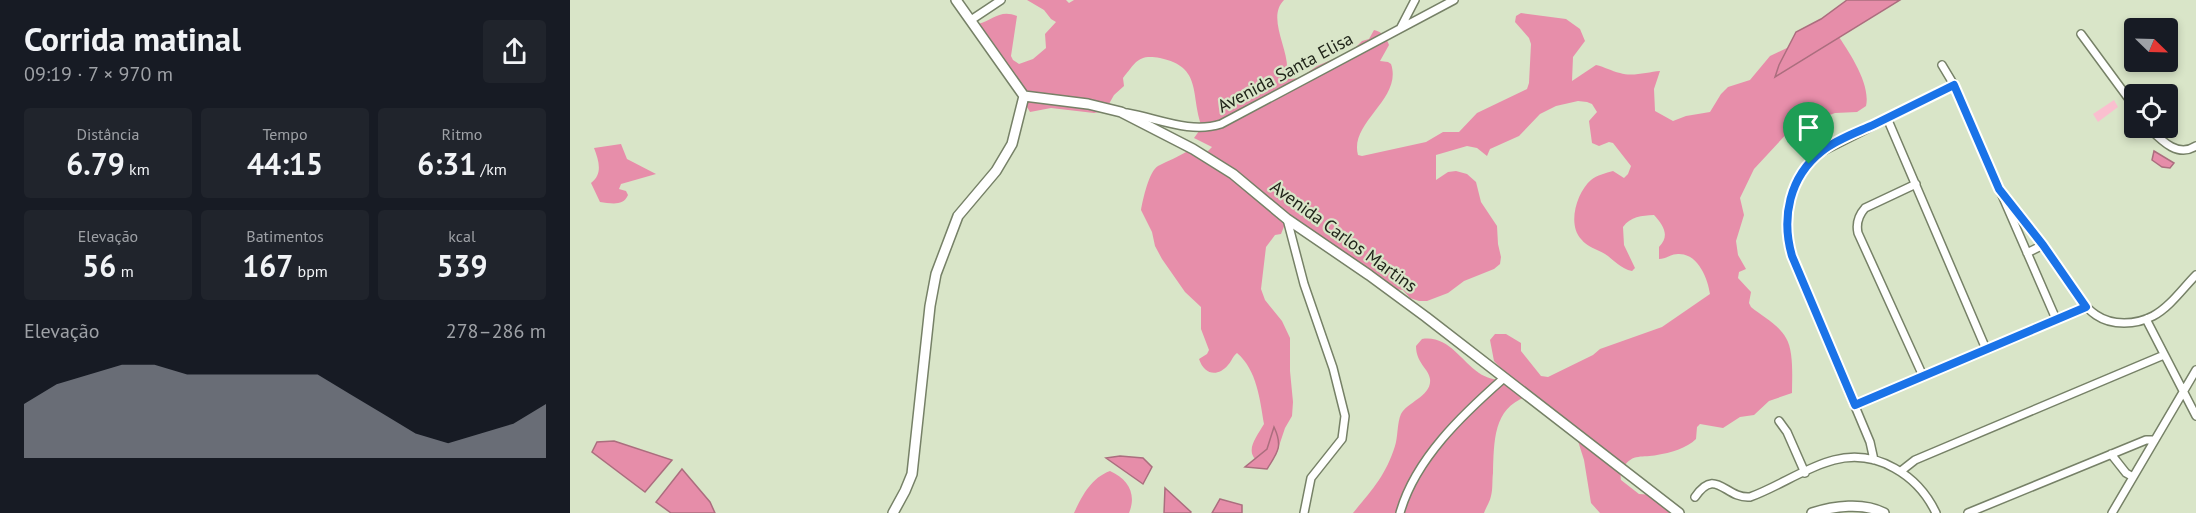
<!DOCTYPE html>
<html lang="pt">
<meta charset="utf-8">
<style>
body{margin:0;font-family:"PT Sans",sans-serif;background:#20242c;color:#f1f3f6;height:100vh;display:flex;flex-direction:column;font-size:22px;white-space:nowrap}
*{box-sizing:border-box;margin:0}
p{font-size:20px;color:#9ea1a6}
.icon{flex:none;width:33px;height:33px;fill:none;stroke:currentColor;stroke-width:2;stroke-linecap:round;stroke-linejoin:round}
.map{position:relative;flex:1;overflow:hidden}
.sheet{display:flex;flex-direction:column;background:#171b24;width:570px}
.sheet>*{flex:none}
.needle{width:39px;rotate:113deg}
.buttons{position:absolute;left:1554px;top:18px;display:grid;gap:12px}
.buttons a{display:grid;place-items:center;width:54px;height:54px;border-radius:6px;background:#171b24;box-shadow:0 3px 9px #0003;font-size:30px}
.pin{position:absolute;display:grid;place-items:center;width:51px;height:51px;color:#fff;margin:-62px -26px;border-radius:50% 50% 50% 0;rotate:-45deg;box-shadow:0 0 6px #0007}
.pin .icon{rotate:45deg}
.round{display:grid;place-items:center;flex:none;width:63px;height:63px;border-radius:6px;background:#20242c}
.summary{display:flex;align-items:center;justify-content:space-between;height:102px;padding:0 24px}
h1{font-size:33px;font-weight:700;line-height:45px}
.figures{display:grid;grid-template-columns:repeat(3,1fr);gap:9px;height:102px;padding:6px 24px}
.figures div{display:grid;align-content:center;border-radius:6px;background:#20242c;text-align:center}
.figures b{font-size:30px;font-weight:700}
.figures small{font-size:16px;font-weight:400}
.figures p{font-size:16px}
.chart{height:168px;padding:12px 24px}
.chart p{display:flex;justify-content:space-between}
.chart svg{width:100%;height:108px;margin-top:6px;fill:#8c9099;opacity:.7}
main{display:flex;flex:1;min-height:0}
.map>svg:first-child{display:block}
.green{fill:#fabfcf}
.forest{fill:#e78eaa}
.water{fill:#e68da9;stroke:#ab6e7e;stroke-width:1.5}
.lines{fill:none;stroke-linecap:round;stroke-linejoin:round}
.minor-casing{stroke:#768167;stroke-width:10}
.tertiary-casing{stroke:#768167;stroke-width:12}
.minor{stroke:#fff;stroke-width:7}
.tertiary{stroke:#fff;stroke-width:9}
.route-casing{stroke:#fff;stroke-width:12}
.route{stroke:#1a73e8;stroke-width:8}
.labels{text-anchor:middle;dominant-baseline:central;stroke-width:4.5;stroke-linejoin:round;paint-order:stroke}
.street-label{font-size:18px;fill:#22261b;stroke:#d9e5c8}
</style>
<main>
<section class="sheet">
<div class="summary"><div><h1>Corrida matinal</h1><p>09:19 · 7 × 970 m</p></div><a class="round"><svg class="icon" aria-label="share" viewBox="0 0 24 24"><path d="M12 15V3M7 8l5-5 5 5M5 13v7h14v-7"/></svg></a></div>
<div class="figures">
<div><p>Distância</p><b>6.79<small> km</small></b></div>
<div><p>Tempo</p><b>44:15</b></div>
<div><p>Ritmo</p><b>6:31<small> /km</small></b></div>
</div>
<div class="figures">
<div><p>Elevação</p><b>56<small> m</small></b></div>
<div><p>Batimentos</p><b>167<small> bpm</small></b></div>
<div><p>kcal</p><b>539</b></div>
</div>
<div class="chart"><p><span>Elevação</span>278–286 m</p>
<svg viewBox="0 0 160 44" preserveAspectRatio="none"><path d="M0 44V22L10 14L20 10L30 6L40 6L50 10L60 10L70 10L80 10L90 10L100 18L110 26L120 34L130 38L140 34L150 30L160 22V44z"/></svg>
</div>
</section>
<div class="map">
<svg width="1626" height="513" viewBox="0 0 1626 513">
<rect width="100%" height="100%" fill="#d9e5c8"/>
<path class="green" d="M1544,100L1548,107L1528,122L1523,114Z"/>
<path class="forest" d="M457,0H496L499,3L504,0H714C695,19 723,54 716,76L720,79L730,78L747,66L782,51L792,41L799,39L804,30C811,31 817,38 819,45L810,61L818,62L821,64C833,99 779,122 788,155L792,156L856,142L873,132H889L907,113L957,89L959,83L961,44L959,38L945,22L946,16L951,13L996,19L1010,29L1015,41L1003,57L1002,81L1026,65C1035,67 1041,71 1050,73C1062,77 1078,72 1090,71L1084,89L1085,111L1103,121L1116,116L1140,112L1151,94L1158,87L1180,80L1200,56L1238,38L1267,34C1279,52 1301,84 1296,106L1287,112L1265,113L1221,129L1184,169L1170,198L1174,215L1166,241L1168,255L1176,269L1169,272L1168,278L1181,292L1179,303L1181,307C1192,316 1209,325 1216,338C1224,351 1222,378 1222,393L1199,401L1184,415L1170,417L1153,428L1130,424L1127,427L1126,439C1117,448 1100,453 1087,455C1073,458 1062,453 1054,467C1051,472 1050,474 1051,480L1069,494L1084,495L1103,513H1030L1021,503L1014,460L1007,438L959,396C923,406 924,441 923,473C922,480 923,489 921,496C920,502 916,507 914,513H783C802,490 816,475 825,446C828,437 827,423 831,414C837,402 862,396 860,379C859,369 846,363 846,346L852,339C878,335 890,360 909,373C916,378 924,379 932,381L938,376L924,361L920,340L925,334H936L951,343V351L971,376L978,377L1023,355L1030,349L1092,327L1140,294C1138,279 1128,253 1108,254C1101,254 1096,259 1089,259V247C1100,236 1094,226 1084,215C1071,216 1061,216 1053,227L1054,245L1065,268L1062,271C1051,269 1044,260 1035,254C1027,249 1017,247 1011,239C997,224 1007,192 1021,180C1027,175 1036,173 1043,171L1054,178L1058,174L1061,166L1043,143L1039,142L1029,146L1022,143L1019,121L1027,112L1022,104L1017,102L1008,101L986,106L970,114L949,136L920,149L917,156L907,148L897,146L866,155V180L878,172L886,171L897,174L906,182L911,202L927,226L928,244L931,257L930,264L924,269L894,281L878,293L857,301H849L840,298L833,290L825,289L805,273L721,218L715,224L711,234L705,235L696,247L691,289L695,300L712,321L720,338V371L723,402L722,416L715,428L706,455L690,463C673,452 686,438 694,424C690,400 687,370 667,353C662,357 662,361 658,365C647,378 634,374 629,359L637,354L639,350L631,329V307L615,292L592,259L585,246L582,232L571,210C573,199 579,171 588,166C599,160 609,157 619,150L635,154L642,147L624,138L632,127C620,95 633,67 590,58C568,54 566,62 553,78L554,86L544,95L535,111L524,113L481,108L460,112L408,24C423,20 430,9 447,16L441,56L443,60L449,64L463,59L476,48L475,34L486,22L481,19L474,10Z
M51,144L57,159L86,174L51,184L49,189L56,191L58,195C53,207 40,203 30,202L21,183C33,174 29,161 24,148Z
M540,471C558,479 567,494 559,513H504C512,496 521,478 540,471Z"/>
<path class="water" d="M1277,0H1330L1205,77L1209,65L1226,32L1251,19Z
M1584,151L1604,163L1600,168L1592,167L1582,160Z
M704,427C713,446 708,452 697,469L675,467L697,449Z
M44,441L102,460L75,492L22,452L27,442Z
M550,456L573,458L582,467L573,484L536,458Z
M112,469L140,502L145,513H101L86,502Z
M595,488L621,512L620,513H594Z
M650,499L672,505V513H642Z"/>
<g class="lines">
<defs>
<path id="minor" d="M401,20L431,0
M831,27L845,0
M1511,34L1564,106
M1372,65L1384,85L1486,319
M557,113C587,118 620,134 651,124L884,0
M1317,118L1416,349
M1579,128C1592,141 1608,158 1626,146
M1346,184L1295,208C1288,216 1286,224 1288,233L1353,376
M1436,198C1455,222 1474,246 1492,272C1502,286 1511,305 1526,315C1542,326 1566,325 1583,316C1600,307 1613,288 1626,275
M717,219L734,284L763,368L775,416L772,439L741,478L734,513
M1457,253L1473,245
M1576,319L1626,416
M1285,405L1516,307
M1209,421L1217,432L1235,473
M1541,454L1556,473L1563,477
M1304,460L1300,442L1222,256C1210,217 1220,179 1251,152L1384,85
M1331,471L1345,460L1594,355
M1125,497C1146,466 1155,499 1180,497C1208,487 1236,467 1264,460C1307,449 1348,475 1366,513
M830,513C845,459 893,414 934,378
M1398,513L1576,440H1584
M1542,513L1626,370"/>
<path id="tertiary" d="M386,0L454,96L518,104L551,112L623,149L663,174L717,219L799,275L856,317L1109,513
M323,513L335,491L342,474L360,306L366,274L388,216L426,171L442,144L454,96
M1242,513C1264,506 1293,502 1314,513"/>
</defs>
<use href="#minor" class="minor-casing"/>
<use href="#tertiary" class="tertiary-casing"/>
<use href="#minor" class="minor"/>
<use href="#tertiary" class="tertiary"/>
</g>
<g class="lines">
<defs>
<path id="route" d="M1384,85L1429,189L1473,245L1516,307L1285,405L1222,256C1211,218 1219,177 1252,151C1267,139 1288,132 1305,124C1331,111 1358,98 1384,85Z"/>
</defs>
<use href="#route" class="route-casing"/>
<use href="#route" class="route"/>
</g>
<g class="labels">
<g class="street-label">
<text transform="translate(715 72) rotate(-28)">Avenida Santa Elisa</text>
<text transform="translate(774 236) rotate(36)">Avenida Carlos Martins</text>
</g>
</g>
</svg>
<div class="buttons">
<a><svg class="needle" viewBox="-14 -14 28 28"><path d="M0-13l5 13h-10z" fill="#e53935"/><path d="M0 13l5-13h-10z" fill="#9ea1a6"/></svg></a>
<a><svg class="icon" aria-label="locate" viewBox="0 0 24 24"><circle cx="12" cy="12" r="6"/><path d="M12 2v4M12 18v4M2 12h4M18 12h4"/></svg></a>
</div>
<div class="pin" style="left:1239px;top:164px;background:#1e9e55"><svg class="icon" aria-label="arrive" viewBox="0 0 24 24"><path d="M6 21V4h12l-3 4 3 4H6"/></svg></div>
</div>
</main>
